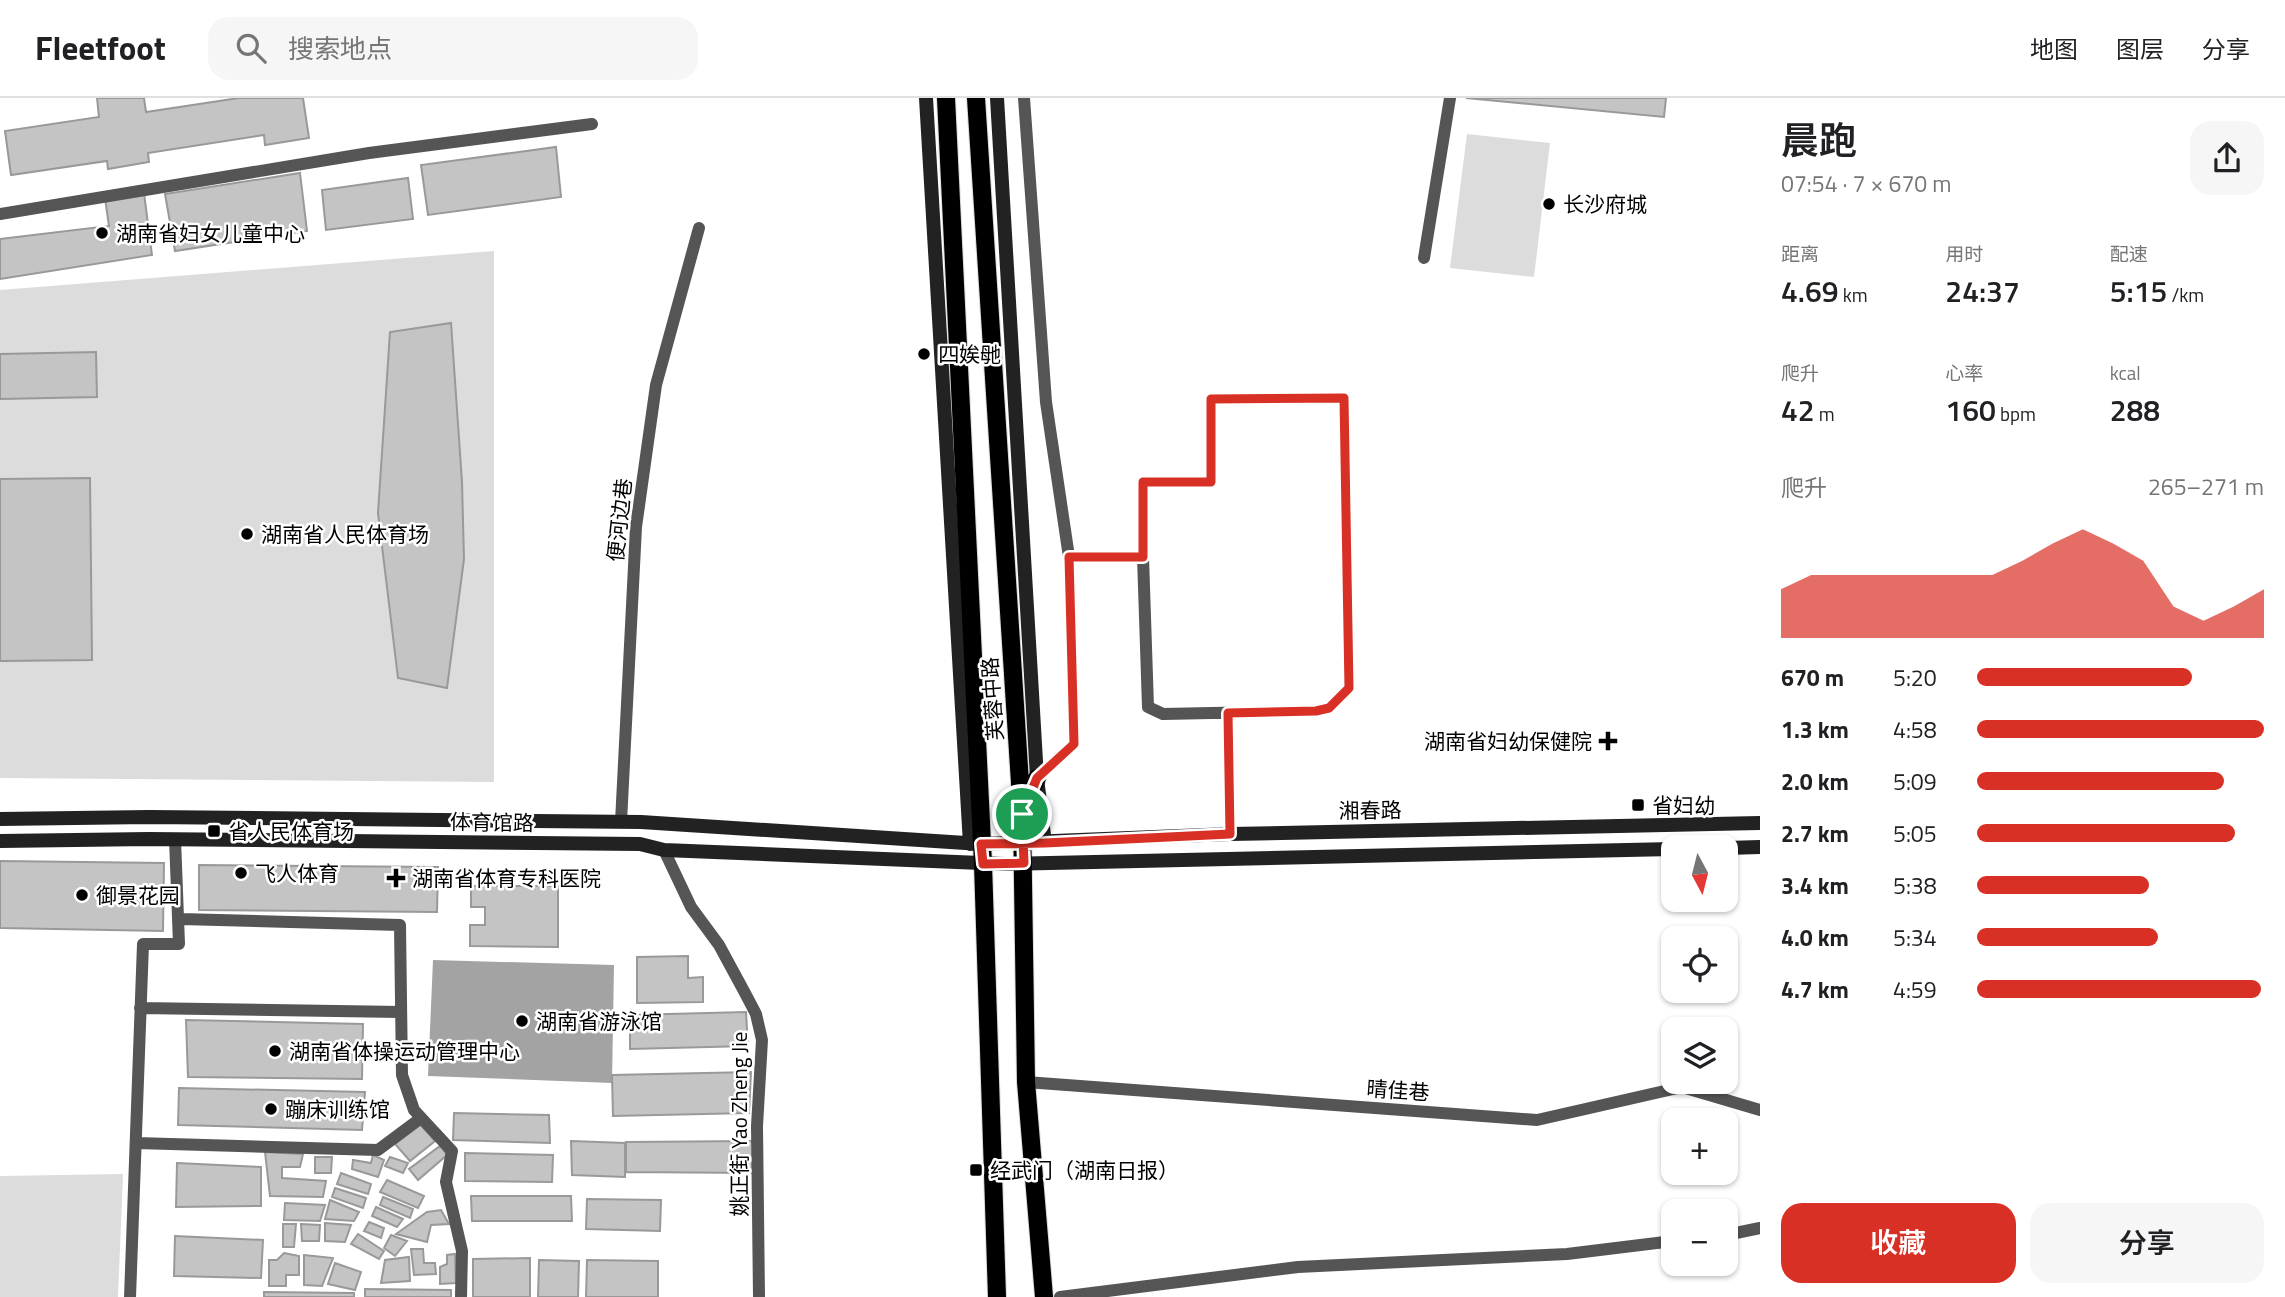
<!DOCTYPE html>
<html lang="zh">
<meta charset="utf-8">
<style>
body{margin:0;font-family:"Titillium Web","Noto Sans SC",sans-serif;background:#f6f6f6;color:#202124;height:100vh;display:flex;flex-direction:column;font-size:26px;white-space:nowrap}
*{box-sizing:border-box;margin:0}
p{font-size:23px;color:#757577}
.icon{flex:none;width:38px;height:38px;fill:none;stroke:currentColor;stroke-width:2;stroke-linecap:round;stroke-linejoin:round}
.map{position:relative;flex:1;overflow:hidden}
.drawer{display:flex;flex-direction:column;background:#fff;width:525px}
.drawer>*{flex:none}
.needle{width:46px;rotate:173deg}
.buttons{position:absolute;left:1661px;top:737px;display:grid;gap:14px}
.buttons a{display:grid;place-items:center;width:77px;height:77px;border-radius:14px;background:#fff;box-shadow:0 2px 5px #0004;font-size:35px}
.pin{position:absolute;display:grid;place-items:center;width:60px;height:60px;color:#fff;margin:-30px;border:4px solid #fff;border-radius:50%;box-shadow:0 2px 7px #0007}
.round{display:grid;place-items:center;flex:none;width:74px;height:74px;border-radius:21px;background:#f6f6f6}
.headline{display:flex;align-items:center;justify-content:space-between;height:119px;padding:0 21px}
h1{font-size:38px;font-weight:600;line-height:52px}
.figures{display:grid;grid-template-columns:repeat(3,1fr);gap:10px;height:119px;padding:7px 21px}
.figures div{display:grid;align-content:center}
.figures b{font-size:30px;font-weight:600}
.figures small{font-size:19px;font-weight:400}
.figures p{font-size:19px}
.chart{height:196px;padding:14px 21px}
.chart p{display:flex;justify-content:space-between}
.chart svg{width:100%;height:126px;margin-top:7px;fill:#d93025;opacity:.7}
.primary-button{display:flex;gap:14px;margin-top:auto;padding:14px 21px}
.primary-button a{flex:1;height:80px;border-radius:21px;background:#d93025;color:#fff;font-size:28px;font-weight:600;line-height:80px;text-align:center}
.primary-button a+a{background:#f6f6f6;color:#202124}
ul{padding:0 21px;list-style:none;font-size:23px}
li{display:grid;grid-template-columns:112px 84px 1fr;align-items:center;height:52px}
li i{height:18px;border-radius:9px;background:#d93025}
header{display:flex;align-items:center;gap:42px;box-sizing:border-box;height:98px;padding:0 35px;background:#fff;border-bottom:2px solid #e0e0e0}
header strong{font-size:33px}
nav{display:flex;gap:38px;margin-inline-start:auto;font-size:24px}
.search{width:490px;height:63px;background:#f6f6f6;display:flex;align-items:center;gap:18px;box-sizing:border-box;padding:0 24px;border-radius:21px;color:#757577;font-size:26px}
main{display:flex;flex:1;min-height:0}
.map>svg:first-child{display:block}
.green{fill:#dcdcdc}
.water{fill:#a3a3a3}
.building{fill:#c4c4c4;stroke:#999;stroke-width:2}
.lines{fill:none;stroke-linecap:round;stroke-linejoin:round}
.primary-casing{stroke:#dbdbdb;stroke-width:20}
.street{stroke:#555;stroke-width:12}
.secondary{stroke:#222;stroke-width:14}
.primary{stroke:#000;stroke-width:18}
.route-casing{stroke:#fff;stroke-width:14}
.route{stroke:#d93025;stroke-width:9}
.poi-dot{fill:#000;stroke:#fff;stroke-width:2.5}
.labels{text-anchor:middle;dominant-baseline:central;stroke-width:5;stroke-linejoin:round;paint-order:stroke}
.poi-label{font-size:21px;fill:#000;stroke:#fff;text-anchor:start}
.street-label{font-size:21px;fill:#000;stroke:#fff}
</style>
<header>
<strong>Fleetfoot</strong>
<div class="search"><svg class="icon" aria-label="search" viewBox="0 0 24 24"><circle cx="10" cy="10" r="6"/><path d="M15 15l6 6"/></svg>搜索地点</div>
<nav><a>地图</a><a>图层</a><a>分享</a></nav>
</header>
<main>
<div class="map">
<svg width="1760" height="1199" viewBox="0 0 1760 1199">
<rect width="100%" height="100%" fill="#fff"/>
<path class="green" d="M1467,36L1550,45L1534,179L1450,170Z
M494,153V684L0,680V192Z
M123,1076L118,1199H0V1078Z"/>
<path class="water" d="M433,862L614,867L612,985L428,978Z"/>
<path class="building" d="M97,0H144L146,14L239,0H303L309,40L265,47L264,37L148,55L149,64L108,71L107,63L11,77L5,33L99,19Z
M1466,0H1666L1664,19Z
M556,49L561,99L428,117L421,67Z
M300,75L307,133L175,153L165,96Z
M408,80L413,121L326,132L322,92Z
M144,95L152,157L0,181V141L109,128L105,100Z
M451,225L462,384L464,461L447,590L398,580L378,415L390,234Z
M96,254L97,299L0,301V256Z
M90,380L92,562L0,563V381Z
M0,763L164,765L163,833L0,830Z
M199,767L438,769L437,814L199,812Z
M471,788H558V849L470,848V827H485V809H471Z
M688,858V880L703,879V904L637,905V859Z
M746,914L748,948L630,951V917Z
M186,922L363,926L362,981L188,979Z
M751,974L749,1015L613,1018L612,977Z
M179,990L365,994L362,1032L178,1027Z
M454,1015L549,1017L550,1045L453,1042Z
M420,1026L435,1043L410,1063L395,1046Z
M571,1043L625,1045V1079L572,1077Z
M754,1043V1075L626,1074V1044Z
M440,1048L447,1057L418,1082L409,1071Z
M265,1054L303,1056L300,1069H282V1080L326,1083L323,1099L270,1098Z
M465,1055L553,1057L552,1084L465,1083Z
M373,1057L384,1062L378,1079L352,1071L353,1062L371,1065Z
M315,1059H332L331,1075H315Z
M390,1059L408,1065L403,1075L385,1068Z
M177,1065L261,1069V1108L176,1109Z
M341,1075L371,1086L368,1096L337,1086Z
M387,1082L424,1098L418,1110L380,1094Z
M335,1090L366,1100L363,1110L332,1099Z
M471,1098H571L572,1123H472Z
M383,1099L413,1111L410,1120L380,1107Z
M587,1101L661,1102L660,1133L586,1131Z
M330,1102L359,1114L354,1123L325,1121Z
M285,1105L325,1107L320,1123L284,1122Z
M376,1109L403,1121L397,1129L372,1118Z
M441,1112L449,1126L431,1127L427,1144L396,1136L427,1114Z
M369,1124L384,1130L381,1140L364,1133Z
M325,1125L351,1127L345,1144L325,1143Z
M283,1126H296L294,1149H283Z
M301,1126L320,1127L319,1143H302Z
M358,1136L384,1153L379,1161L351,1146Z
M391,1137L407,1143L395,1158L384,1150Z
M175,1138L263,1142L261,1180L174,1178Z
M411,1151H423L424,1165H435L436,1176L414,1177Z
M284,1155L299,1158V1177H286V1188H269V1162H277Z
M455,1156L456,1185L440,1186V1169L447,1166V1157Z
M304,1157L333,1160L322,1188L304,1187Z
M409,1159L410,1183L381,1185L385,1162Z
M530,1160V1199H473V1161Z
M539,1162L579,1163L578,1199H538Z
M587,1162L658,1163V1199H586Z
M335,1165L361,1174L355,1192L328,1186Z
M365,1191L451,1192V1199H365Z
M264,1194L354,1195V1199H264Z"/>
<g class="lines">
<defs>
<path id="primary" d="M946,0L983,766L997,1199
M976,0L1022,716L1026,984L1044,1199
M1023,712L1037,680"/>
</defs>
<use href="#primary" class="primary-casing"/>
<path class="street" d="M1024,0L1046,304L1069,459L1074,646L1037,680
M0,116L369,55L592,26
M1424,160L1450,0
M1344,300L1349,590L1329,610L1316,613L1163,616L1148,609L1143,459V384H1211V301Z
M1069,459H1143
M1228,615L1230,736
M621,724L636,429L656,287L699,130
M664,752L691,809L719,847L745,895L756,916L762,942L757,1028L759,1199
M181,821L400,827L402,977L414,1012L452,1053L446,1084L462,1153L461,1199
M140,910L401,914
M1026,984L1537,1022L1682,989L1760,1012
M136,1045L378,1052L421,1020
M1726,1137L1760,1130
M130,1199L143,846H179L175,741
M1060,1199L1298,1169L1567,1156L1673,1143"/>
<path class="secondary" d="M926,0L970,746
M997,0L1037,680L1045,745
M0,721L149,719L641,724L981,746L1230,736L1760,725
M0,743L149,741L640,746L664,752L1005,766L1673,751
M1726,750L1760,749"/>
<use href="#primary" class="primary"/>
</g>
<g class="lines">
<defs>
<path id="route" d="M1022,716L1024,765L983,766L981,746L1045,745L1230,736L1228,615L1316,613L1329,610L1349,590L1344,300L1211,301V384H1143V459H1069L1074,646L1037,680L1022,716"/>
</defs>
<use href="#route" class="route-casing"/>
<use href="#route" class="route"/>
</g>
<g class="poi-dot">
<circle cx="1549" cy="106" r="7"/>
<circle cx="102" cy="135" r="7"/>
<circle cx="924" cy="256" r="7"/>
<circle cx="247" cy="436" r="7"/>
<path d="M1604.5 632.5h7v7h7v7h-7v7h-7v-7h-7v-7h7z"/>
<rect x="1631" y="700" width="14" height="14" rx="3.5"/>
<rect x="207" y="726" width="14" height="14" rx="3.5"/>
<circle cx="241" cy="775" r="7"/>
<path d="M392.5 769.5h7v7h7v7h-7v7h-7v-7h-7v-7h7z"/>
<circle cx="82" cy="797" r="7"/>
<circle cx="522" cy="923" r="7"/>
<circle cx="275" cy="953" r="7"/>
<circle cx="271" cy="1011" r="7"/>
<rect x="969" y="1065" width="14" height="14" rx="3.5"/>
</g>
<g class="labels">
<g class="poi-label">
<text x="1563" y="106">长沙府城</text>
<text x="116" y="135">湖南省妇女儿童中心</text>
<text x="938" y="256">四娭毑</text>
<text x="261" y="436">湖南省人民体育场</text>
<text x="1592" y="643" text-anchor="end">湖南省妇幼保健院</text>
<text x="1652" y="707">省妇幼</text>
<text x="228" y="733">省人民体育场</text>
<text x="255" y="775">飞人体育</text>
<text x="412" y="780">湖南省体育专科医院</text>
<text x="96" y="797">御景花园</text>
<text x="536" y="923">湖南省游泳馆</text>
<text x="289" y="953">湖南省体操运动管理中心</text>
<text x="285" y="1011">蹦床训练馆</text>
<text x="990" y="1072">经武门（湖南日报）</text>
</g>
<g class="street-label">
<text transform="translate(619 422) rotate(-84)">便河边巷</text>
<text transform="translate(992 601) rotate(-94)">芙蓉中路</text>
<text transform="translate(1370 712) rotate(-1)">湘春路</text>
<text transform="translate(492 724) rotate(1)">体育馆路</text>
<text transform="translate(1398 992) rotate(4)">晴佳巷</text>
<text transform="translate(739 1026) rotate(-90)">姚正街 Yao Zheng Jie</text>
</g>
</g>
</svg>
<div class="buttons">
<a><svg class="needle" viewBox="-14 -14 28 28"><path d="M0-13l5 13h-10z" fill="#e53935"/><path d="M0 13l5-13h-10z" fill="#757577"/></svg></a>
<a><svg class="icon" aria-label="locate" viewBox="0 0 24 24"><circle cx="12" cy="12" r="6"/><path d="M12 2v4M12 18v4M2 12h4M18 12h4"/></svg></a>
<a><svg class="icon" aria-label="layers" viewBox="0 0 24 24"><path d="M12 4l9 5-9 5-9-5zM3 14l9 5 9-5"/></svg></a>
<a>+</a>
<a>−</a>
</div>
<div class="pin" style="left:1022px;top:716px;background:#1e9e55"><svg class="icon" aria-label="arrive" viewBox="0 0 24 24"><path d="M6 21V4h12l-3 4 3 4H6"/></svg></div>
</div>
<section class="drawer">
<div class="headline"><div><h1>晨跑</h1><p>07:54 · 7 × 670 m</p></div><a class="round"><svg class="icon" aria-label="share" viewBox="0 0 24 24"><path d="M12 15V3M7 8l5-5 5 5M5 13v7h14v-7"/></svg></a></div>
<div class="figures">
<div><p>距离</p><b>4.69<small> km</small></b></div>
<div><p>用时</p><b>24:37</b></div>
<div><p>配速</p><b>5:15<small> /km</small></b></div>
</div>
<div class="figures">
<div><p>爬升</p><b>42<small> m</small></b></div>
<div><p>心率</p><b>160<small> bpm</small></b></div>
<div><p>kcal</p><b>288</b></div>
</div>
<div class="chart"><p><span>爬升</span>265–271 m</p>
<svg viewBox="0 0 160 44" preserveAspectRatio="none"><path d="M0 44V27L10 22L20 22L30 22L40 22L50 22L60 22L70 22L80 17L90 11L100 6L110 11L120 17L130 33L140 38L150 33L160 27V44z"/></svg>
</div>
<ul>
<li><b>670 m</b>5:20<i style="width:75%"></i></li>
<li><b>1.3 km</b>4:58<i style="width:100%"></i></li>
<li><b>2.0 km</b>5:09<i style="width:86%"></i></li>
<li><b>2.7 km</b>5:05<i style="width:90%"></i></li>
<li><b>3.4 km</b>5:38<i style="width:60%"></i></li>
<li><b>4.0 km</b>5:34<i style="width:63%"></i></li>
<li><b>4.7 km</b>4:59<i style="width:99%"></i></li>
</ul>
<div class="primary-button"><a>收藏</a><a>分享</a></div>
</section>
</main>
